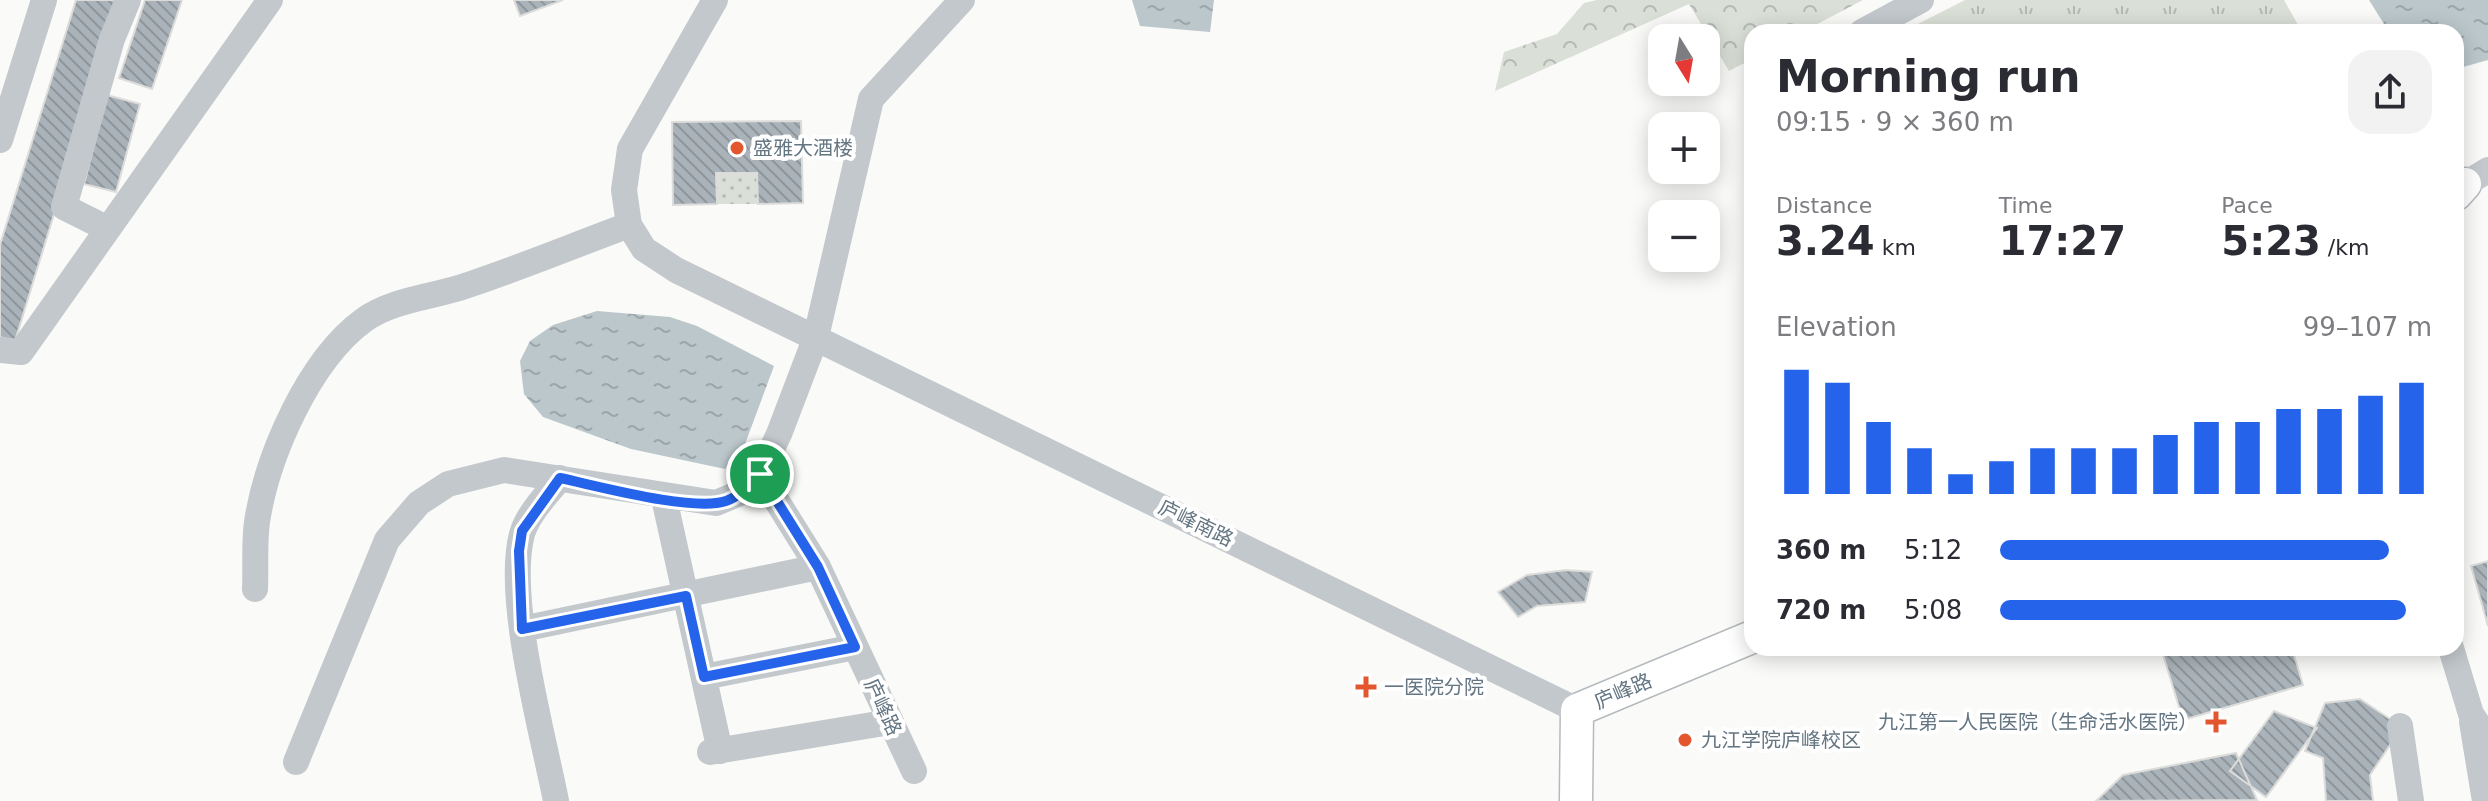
<!DOCTYPE html>
<meta charset="utf-8">
<style>
body{margin:0;font-family:"DejaVu Sans","Noto Sans SC",sans-serif;background:#f2f2f3;color:#2b2b33;height:100vh;display:flex;flex-direction:column;font-size:30px;white-space:nowrap}
*{box-sizing:border-box;margin:0}
p{font-size:26px;color:#7c7c81}
.icon{flex:none;width:44px;height:44px;fill:none;stroke:currentColor;stroke-width:2;stroke-linecap:round;stroke-linejoin:round}
.map{position:relative;flex:1;overflow:hidden}
.panel{position:absolute;left:1744px;top:24px;width:720px;height:632px;display:flex;flex-direction:column;background:#fff;border-radius:24px;box-shadow:0 4px 20px #0003}
.panel>*{flex:none}
.needle{width:52px;rotate:169deg}
.buttons{position:absolute;left:1648px;top:24px;display:grid;gap:16px}
.buttons a{display:grid;place-items:center;width:72px;height:72px;border-radius:16px;background:#fff;box-shadow:0 4px 20px #0003;font-size:40px}
.pin{position:absolute;display:grid;place-items:center;width:68px;height:68px;color:#fff;margin:-34px;border:4px solid #fff;border-radius:50%;box-shadow:0 2px 8px #0007}
.round{display:grid;place-items:center;flex:none;width:84px;height:84px;border-radius:24px;background:#f2f2f3}
.overview{display:flex;align-items:center;justify-content:space-between;height:136px;padding:0 32px}
h1{font-size:44px;font-weight:800;line-height:60px}
.figures{display:grid;grid-template-columns:repeat(3,1fr);gap:12px;height:136px;padding:8px 32px}
.figures div{display:grid;align-content:center}
.figures b{font-size:40px;font-weight:800}
.figures small{font-size:22px;font-weight:400}
.figures p{font-size:22px}
.chart{height:224px;padding:16px 32px}
.chart p{display:flex;justify-content:space-between}
.chart svg{width:100%;height:144px;margin-top:8px;stroke:#2563eb;stroke-width:6}
ul{padding:0 32px;list-style:none;font-size:26px}
li{display:grid;grid-template-columns:128px 96px 1fr;align-items:center;height:60px}
li i{height:20px;border-radius:10px;background:#2563eb}
.map>svg:first-child{display:block}
.grass{fill:url(#grass-dots)}
.forest{fill:url(#forest-crowns)}
.park{fill:url(#park-tufts)}
.water{fill:url(#water-ripples)}
.building{fill:url(#building-back-hatch);stroke:#dcdcda;stroke-width:2}
.lines{fill:none;stroke-linecap:round;stroke-linejoin:round}
.major-casing{stroke:#b5babe;stroke-width:35}
.minor{stroke:#c3c8cc;stroke-width:26}
.major{stroke:#fff;stroke-width:32}
.route-casing{stroke:#fff;stroke-width:16}
.route{stroke:#2563eb;stroke-width:10}
.poi-dot{fill:#e4572e;stroke:#fff;stroke-width:3}
.labels{text-anchor:middle;dominant-baseline:central;stroke-width:8;stroke-linejoin:round;paint-order:stroke}
.poi-label{font-size:20px;fill:#657683;stroke:#fff;text-anchor:start}
.street-label{font-size:20px;fill:#657683;stroke:#fff}
</style>
<div class="map">
<svg width="2488" height="801" viewBox="0 0 2488 801">
<defs>
<pattern id="grass-dots" width="8" height="8" patternUnits="userSpaceOnUse" patternTransform="scale(2)"><rect width="8" height="8" fill="#dadfd7"/><path d="M2 2h.1M6 6h.1" fill="none" stroke="#b4b9b4" stroke-width="1.8" stroke-linecap="round"/></pattern>
<pattern id="forest-crowns" width="20" height="18" patternUnits="userSpaceOnUse" patternTransform="scale(2)"><rect width="20" height="18" fill="#dadfd7"/><path d="M2 6a3 3 0 1 1 6 0M12 15a3 3 0 1 1 6 0" fill="none" stroke="#b4b9b4"/></pattern>
<pattern id="park-tufts" width="24" height="20" patternUnits="userSpaceOnUse" patternTransform="scale(2)"><rect width="24" height="20" fill="#dadfd7"/><path d="M3 7l-1-3M5 7V3M7 7l1-3M15 17l-1-3M17 17v-4M19 17l1-3" fill="none" stroke="#b4b9b4"/></pattern>
<pattern id="water-ripples" width="26" height="14" patternUnits="userSpaceOnUse" patternTransform="scale(2)"><rect width="26" height="14" fill="#bbc7cb"/><path d="M2 4q2-2 4 0t4 0M15 11q2-2 4 0t4 0" fill="none" stroke="#9ca6aa"/></pattern>
<pattern id="building-back-hatch" width="6" height="6" patternUnits="userSpaceOnUse" patternTransform="scale(2)"><rect width="6" height="6" fill="#aab3b9"/><path d="M-1 5l2 2M0 0l6 6M5-1l2 2" fill="none" stroke="#8e969c"/></pattern>
</defs>
<rect width="100%" height="100%" fill="#fafaf8"/>
<path class="grass" d="M757,173L758,204H717L716,174Z"/>
<path class="forest" d="M1597,0H1863L1802,32H1752V59L1729,71L1689,4L1495,91L1504,52L1557,34L1584,3Z"/>
<path class="park" d="M1965,0H2284L2302,32H1902Z"/>
<path class="water" d="M1132,0H1214L1210,32L1140,26Z
M2369,0H2488V60L2456,69V32H2389Z
M597,311L670,317L697,326L774,366L745,444L725,469L631,449L543,417L524,394L520,361L530,341L553,325Z"/>
<path class="building" d="M76,0H120L15,341L0,337V245Z
M145,0H182L152,89L119,78Z
M514,0H563L520,16Z
M107,95L140,104L116,192L84,184Z
M801,121L803,203L758,204L757,173H716L717,204L673,205L672,122Z
M2488,561V626L2471,566Z
M1566,570L1592,572L1585,602L1537,606L1518,617L1498,592L1527,575Z
M2161,648H2292L2303,685L2183,720Z
M2360,699L2402,727L2370,775L2373,801H2326L2323,758L2305,751L2325,703Z
M2274,711L2317,728L2266,797L2230,771Z
M2236,753L2257,800L2096,801L2123,775Z"/>
<g class="lines">
<defs>
<path id="major" d="M2456,194L2465,184
M1576,801L1577,710L1752,637"/>
</defs>
<use href="#major" class="major-casing"/>
<path class="minor" d="M715,0L630,149L624,190L629,225L644,249L676,270L1577,710
M1862,32L1921,0
M0,140L44,0
M2465,184L2488,170
M108,229L64,207L112,39L128,0
M0,350L21,352L270,0
M760,474L818,567L914,771
M664,498L720,751
M255,589C256,567 254,543 257,522C267,456 309,360 364,320C393,299 435,297 468,285C522,267 575,245 629,225
M522,629L818,567
M2451,648L2471,714L2488,739
M704,677L855,647
M2472,722L2485,801
M2400,726L2411,801
M710,752L890,722
M296,762L387,540L419,503L448,484L504,470L716,503L740,493L760,474L779,434L816,337L871,99L962,0
M556,801C543,734 505,598 522,534C528,513 547,495 560,478"/>
<use href="#major" class="major"/>
</g>
<g class="lines">
<defs>
<path id="route" d="M760,474L818,567L855,647L704,677L686,596L522,629L519,551L522,531L560,478C598,486 693,512 726,501C740,496 750,484 760,474Z"/>
</defs>
<use href="#route" class="route-casing"/>
<use href="#route" class="route"/>
</g>
<g class="poi-dot">
<circle cx="737" cy="148" r="8"/>
<path d="M1362 675h8v8h8v8h-8v8h-8v-8h-8v-8h8z"/>
<path d="M2212 710h8v8h8v8h-8v8h-8v-8h-8v-8h8z"/>
<circle cx="1685" cy="740" r="8"/>
</g>
<g class="labels">
<g class="poi-label">
<text x="753" y="148">盛雅大酒楼</text>
<text x="1384" y="687">一医院分院</text>
<text x="2198" y="722" text-anchor="end">九江第一人民医院（生命活水医院）</text>
<text x="1701" y="740">九江学院庐峰校区</text>
</g>
<g class="street-label">
<text transform="translate(1196 523) rotate(26)">庐峰南路</text>
<text transform="translate(1623 691) rotate(-23)">庐峰路</text>
<text transform="translate(883 707) rotate(65)">庐峰路</text>
</g>
</g>
</svg>
<div class="buttons">
<a><svg class="needle" viewBox="-14 -14 28 28"><path d="M0-13l5 13h-10z" fill="#e53935"/><path d="M0 13l5-13h-10z" fill="#7c7c81"/></svg></a>
<a>+</a>
<a>−</a>
</div>
<div class="pin" style="left:760px;top:474px;background:#1e9e55"><svg class="icon" aria-label="arrive" viewBox="0 0 24 24"><path d="M6 21V4h12l-3 4 3 4H6"/></svg></div>
<section class="panel">
<div class="overview"><div><h1>Morning run</h1><p>09:15 · 9 × 360 m</p></div><a class="round"><svg class="icon" aria-label="share" viewBox="0 0 24 24"><path d="M12 15V3M7 8l5-5 5 5M5 13v7h14v-7"/></svg></a></div>
<div class="figures">
<div><p>Distance</p><b>3.24<small> km</small></b></div>
<div><p>Time</p><b>17:27</b></div>
<div><p>Pace</p><b>5:23<small> /km</small></b></div>
</div>
<div class="chart"><p><span>Elevation</span>99–107 m</p>
<svg viewBox="0 0 160 44" preserveAspectRatio="none"><path d="M5 44V6M15 44V10M25 44V22M35 44V30M45 44V38M55 44V34M65 44V30M75 44V30M85 44V30M95 44V26M105 44V22M115 44V22M125 44V18M135 44V18M145 44V14M155 44V10"/></svg>
</div>
<ul>
<li><b>360 m</b>5:12<i style="width:90%"></i></li>
<li><b>720 m</b>5:08<i style="width:94%"></i></li>
</ul>
</section>
</div>
